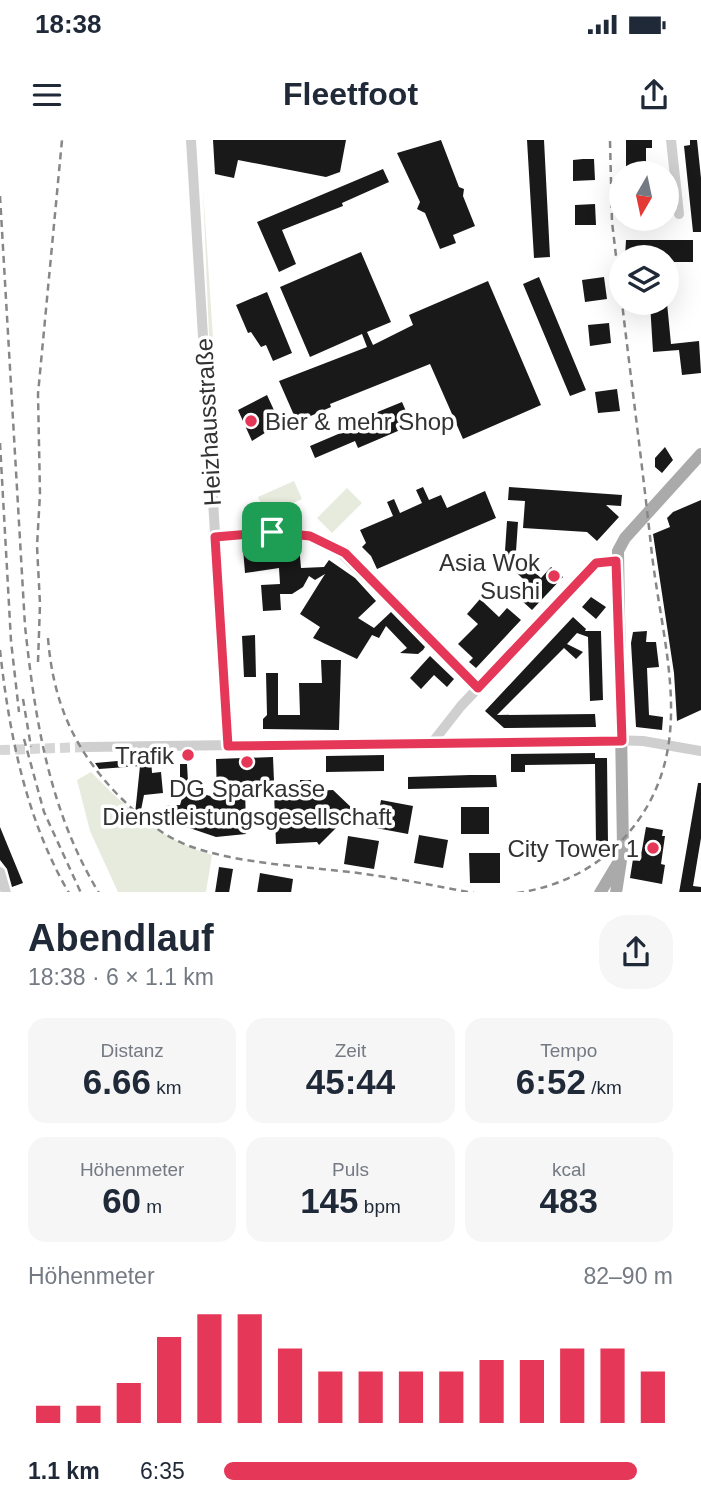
<!DOCTYPE html>
<html lang="de">
<meta charset="utf-8">
<style>
body{margin:0;font-family:Arial,sans-serif;background:#f6f6f7;color:#1f2937;height:100vh;display:flex;flex-direction:column;font-size:26px;white-space:nowrap}
*{box-sizing:border-box;margin:0}
p{font-size:23px;color:#747a83}
.icon{flex:none;width:38px;height:38px;fill:none;stroke:currentColor;stroke-width:2;stroke-linecap:round;stroke-linejoin:round}
.map{position:relative;height:752px;overflow:hidden}
.sheet{display:flex;flex-direction:column;background:#fff;flex:1}
.sheet>*{flex:none}
.needle{width:46px;rotate:189deg}
.controls{position:absolute;left:609px;top:21px;display:grid;gap:14px}
.controls a{display:grid;place-items:center;width:70px;height:70px;border-radius:50%;background:#fff;box-shadow:0 7px 28px #0002;font-size:35px}
.pin{position:absolute;display:grid;place-items:center;width:60px;height:60px;color:#fff;margin:-30px;border-radius:14px;box-shadow:0 4px 10px #0006}
.round{display:grid;place-items:center;flex:none;width:74px;height:74px;border-radius:28px;background:#f6f6f7}
.summary{display:flex;align-items:center;justify-content:space-between;height:119px;padding:0 28px}
h1{font-size:38px;font-weight:800;line-height:52px}
.metrics{display:grid;grid-template-columns:repeat(3,1fr);gap:10px;height:119px;padding:7px 28px}
.metrics div{display:grid;align-content:center;border-radius:18px;background:#f6f6f7;text-align:center}
.metrics b{font-size:35px;font-weight:800}
.metrics small{font-size:19px;font-weight:400}
.metrics p{font-size:19px}
.chart{height:196px;padding:14px 28px}
.chart p{display:flex;justify-content:space-between}
.chart svg{width:100%;height:126px;margin-top:7px;stroke:#e53757;stroke-width:6}
ul{padding:0 28px;list-style:none;font-size:23px}
li{display:grid;grid-template-columns:112px 84px 1fr;align-items:center;height:52px}
li i{height:18px;border-radius:9px;background:#e53757}
.status{display:flex;justify-content:space-between;align-items:center;height:49px;padding:0 35px;background:#fff;direction:ltr}
.status svg{height:19px;fill:currentColor}
header{display:flex;justify-content:space-between;align-items:center;height:91px;padding:0 28px;background:#fff;font-size:32px;font-weight:800}
.map>svg:first-child{display:block}
.green{fill:#e6ebdd}
.building{fill:#191919}
.lines{fill:none;stroke-linecap:round;stroke-linejoin:round}
.minor-tunnel{stroke:#d6d6d6;stroke-width:10;stroke-dasharray:10 5;stroke-linecap:butt}
.minor{stroke:#cfcfcf;stroke-width:10}
.major{stroke:#aaa;stroke-width:12}
.rail{stroke:#878787;stroke-width:2.5;stroke-dasharray:7 5;stroke-linecap:butt}
.route-casing{stroke:#fff;stroke-width:14}
.route{stroke:#e53757;stroke-width:9}
.poi-dot{fill:#e53757;stroke:#fff;stroke-width:2.5}
.labels{text-anchor:middle;dominant-baseline:central;stroke-width:7;stroke-linejoin:round;paint-order:stroke}
.poi-label{font-size:24px;fill:#323232;stroke:#fff;text-anchor:end}
.street-label{font-size:24px;fill:#323232;stroke:#fff}
</style>
<div class="status"><b>18:38</b><svg viewBox="0 0 49 12"><path d="M0 12V9h3v3zM5 12V6h3v6zM10 12V3h3v9zM15 12V0h3v12zM26 1h20v11H26zM47 4h2v5h-2z"/></svg></div>
<header><svg class="icon" aria-label="menu" viewBox="0 0 24 24"><path d="M4 6h16M4 12h16M4 18h16"/></svg>Fleetfoot<svg class="icon" aria-label="share" viewBox="0 0 24 24"><path d="M12 15V3M7 8l5-5 5 5M5 13v7h14v-7"/></svg></header>
<div class="map">
<svg width="701" height="753" viewBox="0 0 701 753">
<rect width="100%" height="100%" fill="#fff"/>
<path class="green" d="M203,49L218,272L212,269Z
M294,341L302,359L266,375L258,357Z
M347,348L362,363L332,393L317,378Z
M91,632C128,670 161,699 212,715L206,752H118L90,691L77,640Z"/>
<path class="building" d="M213,0H346L340,32L326,37L238,20L234,38L215,34Z
M441,0L459,47L464,49L463,56L475,86L453,95L456,103L440,109L425,73L417,69L420,62L397,13Z
M527,0H544L550,117L534,118Z
M626,0H652V8H646V33H626Z
M690,0H697L701,38V92H693L684,6L690,5Z
M583,19H594L595,40L573,41V20Z
M383,29L389,42L342,63L343,66L282,90L296,124L279,132L257,82Z
M595,64L596,85H575V65Z
M626,100H693V122H667V117H625Z
M361,112L391,182L367,192L373,205L413,185L409,175L488,141L541,265L463,299L430,224L330,264L331,267L297,282L279,241L367,207L362,194L310,217L280,147Z
M539,137L586,250L570,256L523,144Z
M604,137L607,159L585,162L582,140Z
M267,152L292,213L273,221L266,205L261,207L251,192L248,193L236,165Z
M650,163H667L671,204L699,201L701,233L682,235L679,210L653,212Z
M609,183L611,203L590,206L588,185Z
M617,249L620,271L598,273L595,252Z
M267,255L279,281L266,287L268,291L252,301L238,270Z
M402,262L412,285L358,308L355,301L315,318L310,306L350,289L348,284Z
M665,307L673,320L662,333L655,327V318Z
M423,347L429,360L441,355L447,368L485,351L496,378L377,429L371,416L362,407L366,403L360,390L393,376L387,362L394,359L400,373L422,363L416,350Z
M509,347L622,355L621,366L606,365L619,377L597,401L587,392L523,388L525,361L508,360Z
M701,360V570L677,581L674,533L653,394L670,387L667,378L673,372Z
M507,381L518,382L515,426H504Z
M299,405L301,428L324,427L329,420L355,438L376,461L358,478L374,488L391,472L425,507L423,510L418,514L400,513L407,508L386,486L379,498L372,495L357,519L313,498L320,487L300,474L325,434L315,440L309,436L303,447L292,454H280L281,470L263,471L261,445L280,444L279,428L245,433L243,408Z
M551,427L563,437L532,470L521,460L532,448L516,432L520,428L531,429L541,438Z
M591,457L606,467L596,479L582,467Z
M480,459L499,477L507,468L521,480L476,528L469,522L473,518L458,504L478,484L467,474Z
M573,477L586,489L585,491H601L603,560L590,561L588,497L577,493L567,504L583,512L576,519L564,508L497,575L595,574L596,587L504,588L485,571Z
M647,491L646,502H656L659,527L647,528L649,575L663,577L662,590L636,587L631,503L633,492Z
M255,495L256,537H244L242,496Z
M430,516L454,539L447,547L434,535L421,549L410,538Z
M321,520H341L339,590L263,589V579L267,575L266,533H278V575H300L299,543H322Z
M595,613V618H607L608,704H596L595,624L525,625V632H511V614Z
M384,615V631L326,632V616Z
M273,617L274,641L245,642L246,694L216,697L175,683L178,674L166,675L165,666L180,665L184,652H180V624H187L188,642H192L193,651L217,658L216,619Z
M151,618L152,633L161,632L163,653L144,655L140,675L135,674L140,626L99,629L95,623Z
M470,635H496L497,647L408,649V637Z
M300,640H311L312,651L333,650L354,670L319,705L317,702L276,704L274,653L300,652Z
M698,643H701V698L693,746L701,747V753H679Z
M381,660L413,666L408,694L376,688Z
M461,667H489V694H461Z
M0,687L23,743L12,747L7,729L0,720Z
M646,687L663,690L662,696H665L661,724L665,725L662,744L630,738L633,719L640,721Z
M419,695L448,700L443,728L414,723Z
M348,696L379,701L374,729L344,724Z
M469,713H500V743H470Z
M219,727L233,729L229,753H215Z
M260,733L293,739L291,753H257Z"/>
<g class="lines">
<path class="minor-tunnel" d="M0,610L86,607"/>
<path class="minor" d="M191,0L228,606
M671,0L679,74
M215,397C256,394 296,387 334,406L478,548
M432,603L461,566L596,423L616,421
M86,607L611,600L643,601L701,611
M0,732L6,753"/>
<path class="major" d="M600,753L621,718
M616,753L623,707L618,411L625,398L701,314"/>
<path class="rail" d="M610,1L612,82L621,158
M0,56L25,486C35,579 49,671 99,753
M0,303L11,501L19,572
M48,498C53,561 73,608 117,654C140,677 164,698 195,708C248,725 304,726 358,733C397,738 435,746 474,753
M0,510C9,593 26,680 69,753
M38,522L40,464L37,406L40,354L38,254L62,0
M23,559L31,607
M24,599L44,672L81,753
M517,753C558,747 596,729 624,698C700,614 664,515 652,415C643,331 632,247 622,163"/>
</g>
<g class="lines">
<defs>
<path id="route" d="M272,392L310,396L345,413L478,548L596,423L616,421L622,601L228,606L215,397Z"/>
</defs>
<use href="#route" class="route-casing"/>
<use href="#route" class="route"/>
</g>
<g class="poi-dot">
<circle cx="251" cy="281" r="7"/>
<circle cx="554" cy="436" r="7"/>
<circle cx="188" cy="615" r="7"/>
<circle cx="247" cy="622" r="7"/>
<circle cx="653" cy="708" r="7"/>
</g>
<g class="labels">
<g class="poi-label">
<text x="265" y="281" text-anchor="start">Bier &amp; mehr Shop</text>
<text x="540" y="422">Asia Wok<tspan x="540" dy="28">Sushi</tspan></text>
<text x="174" y="615">Trafik</text>
<text x="247" y="648" text-anchor="middle">DG Sparkasse<tspan x="247" dy="28">Dienstleistungsgesellschaft</tspan></text>
<text x="639" y="708">City Tower 1</text>
</g>
<g class="street-label">
<text transform="translate(208 282) rotate(-93)">Heizhausstraße</text>
</g>
</g>
</svg>
<div class="controls">
<a><svg class="needle" viewBox="-14 -14 28 28"><path d="M0-13l5 13h-10z" fill="#e53935"/><path d="M0 13l5-13h-10z" fill="#747a83"/></svg></a>
<a><svg class="icon" aria-label="layers" viewBox="0 0 24 24"><path d="M12 4l9 5-9 5-9-5zM3 14l9 5 9-5"/></svg></a>
</div>
<div class="pin" style="left:272px;top:392px;background:#1e9e55"><svg class="icon" aria-label="arrive" viewBox="0 0 24 24"><path d="M6 21V4h12l-3 4 3 4H6"/></svg></div>
</div>
<section class="sheet">
<div class="summary"><div><h1>Abendlauf</h1><p>18:38 · 6 × 1.1 km</p></div><a class="round"><svg class="icon" aria-label="share" viewBox="0 0 24 24"><path d="M12 15V3M7 8l5-5 5 5M5 13v7h14v-7"/></svg></a></div>
<div class="metrics">
<div><p>Distanz</p><b>6.66<small> km</small></b></div>
<div><p>Zeit</p><b>45:44</b></div>
<div><p>Tempo</p><b>6:52<small> /km</small></b></div>
</div>
<div class="metrics">
<div><p>Höhenmeter</p><b>60<small> m</small></b></div>
<div><p>Puls</p><b>145<small> bpm</small></b></div>
<div><p>kcal</p><b>483</b></div>
</div>
<div class="chart"><p><span>Höhenmeter</span>82–90 m</p>
<svg viewBox="0 0 160 44" preserveAspectRatio="none"><path d="M5 44V38M15 44V38M25 44V30M35 44V14M45 44V6M55 44V6M65 44V18M75 44V26M85 44V26M95 44V26M105 44V26M115 44V22M125 44V22M135 44V18M145 44V18M155 44V26"/></svg>
</div>
<ul>
<li><b>1.1 km</b>6:35<i style="width:92%"></i></li>
</ul>
</section>
